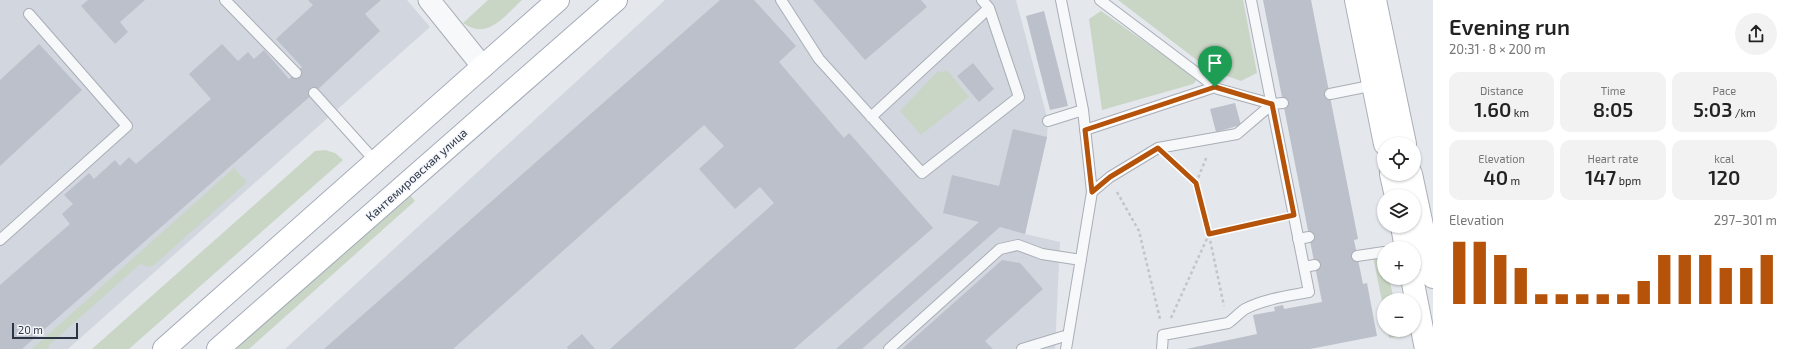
<!DOCTYPE html>
<meta charset="utf-8">
<style>
body{margin:0;font-family:"Exo 2",sans-serif;background:#f2f2f2;color:#222;height:100vh;display:flex;flex-direction:column;font-size:15px;white-space:nowrap}
*{box-sizing:border-box;margin:0}
p{font-size:13px;color:#767676}
.icon{flex:none;width:22px;height:22px;fill:none;stroke:currentColor;stroke-width:2;stroke-linecap:round;stroke-linejoin:round}
.map{position:relative;flex:1;overflow:hidden}
.panel{display:flex;flex-direction:column;background:#fff;width:360px}
.panel>*{flex:none}
.controls{position:absolute;left:1377px;top:137px;display:grid;gap:8px}
.controls a{display:grid;place-items:center;width:44px;height:44px;border-radius:50%;background:#fff;box-shadow:0 1px 3px #0004;font-size:20px}
.scale{position:absolute;left:12px;bottom:10px;width:66px;box-sizing:border-box;padding-left:4px;border:2px solid #2b3445;border-top:0;font-size:11px;line-height:14px;white-space:nowrap;color:#2b3445;-webkit-text-stroke:3px #f4f6f9;paint-order:stroke}
.pin{position:absolute;display:grid;place-items:center;width:34px;height:34px;color:#fff;margin:-41px -17px;border-radius:50% 50% 50% 0;rotate:-45deg;box-shadow:0 0 4px #0007}
.pin .icon{rotate:45deg}
.round{display:grid;place-items:center;flex:none;width:42px;height:42px;border-radius:21px;background:#f2f2f2}
.headline{display:flex;align-items:center;justify-content:space-between;height:68px;padding:0 16px}
h1{font-size:22px;font-weight:600;line-height:30px}
.figures{display:grid;grid-template-columns:repeat(3,1fr);gap:6px;height:68px;padding:4px 16px}
.figures div{display:grid;align-content:center;border-radius:10px;background:#f2f2f2;text-align:center}
.figures b{font-size:20px;font-weight:600}
.figures small{font-size:11px;font-weight:400}
.figures p{font-size:11px}
.chart{height:112px;padding:8px 16px}
.chart p{display:flex;justify-content:space-between}
.chart svg{width:100%;height:72px;margin-top:4px;stroke:#b45309;stroke-width:6}
main{display:flex;flex:1;min-height:0}
.map>svg:first-child{display:block}
.built{fill:#d2d6de}
.green{fill:#c9d6c5}
.building{fill:#bbc0ca}
.lines{fill:none;stroke-linecap:round;stroke-linejoin:round}
.service-casing{stroke:#a9aeb7;stroke-width:12}
.minor-casing{stroke:#a9aeb7;stroke-width:23}
.secondary-casing{stroke:#a9aeb7;stroke-width:24}
.primary-casing{stroke:#a3abb8;stroke-width:24}
.path{stroke:#c2c5cb;stroke-width:2.5;stroke-dasharray:3 3;stroke-linecap:butt}
.service{stroke:#f7f8fa;stroke-width:10}
.minor{stroke:#f7f8fa;stroke-width:21}
.secondary{stroke:#fff;stroke-width:22}
.primary{stroke:#fff;stroke-width:22}
.route-casing{stroke:#fff;stroke-width:8}
.route{stroke:#b45309;stroke-width:5}
.labels{text-anchor:middle;dominant-baseline:central;stroke-width:3;stroke-linejoin:round;paint-order:stroke}
.street-label{font-size:12px;fill:#2b3445;stroke:#f4f6f9}
</style>
<main>
<div class="map">
<svg width="1433" height="349" viewBox="0 0 1433 349">
<rect width="100%" height="100%" fill="#e4e7ec"/>
<path class="built" d="M0,0H407L430,27L68,349H0Z
M665,0H1016L1048,121L1047,137L1025,234L1060,242L1055,349H285Z"/>
<path class="green" d="M488,0H522C504,16 488,41 463,23Z
M1118,0H1243L1257,73L1241,81L1210,70Z
M1101,11L1195,77L1196,81L1193,84L1102,110L1089,19Z
M948,71L969,97L921,135L900,111L937,72Z
M325,150L335,153L343,160L129,349H92L315,151Z
M234,168L247,182L154,265L149,267L140,264L48,346L49,349H32Z
M409,194L415,201L249,349H236Z
M1384,255V278H1389L1394,300H1384V311L1373,257Z
M1388,330H1400L1401,336L1389,338Z"/>
<path class="building" d="M88,0H145L120,22L128,32L115,44L81,6Z
M308,0H381L365,14L380,31L314,93L22,349H0V285L70,224L62,214L73,204L64,195L89,173L94,179L115,160L120,166L129,157L136,164L211,99L189,74L222,44L238,61L248,52L254,59L264,50L289,79L302,67L276,39L313,5Z
M720,0H754L796,46L779,62L844,138L849,133L933,228L794,349H610L774,203L760,187L735,209L699,169L724,146L704,125L453,349H324Z
M813,0H921L927,7L865,60Z
M1263,0H1311L1358,239L1354,240L1363,284L1367,283L1377,336L1310,349H1186L1257,334L1253,315L1275,311L1274,307L1283,305L1284,309L1322,302Z
M1044,11L1068,106L1050,110L1026,16Z
M39,44L82,90L0,166V80Z
M973,63L994,89L979,102L957,76Z
M1235,103L1241,125L1216,132L1210,109Z
M1013,129L1047,137L1025,234L1000,227L862,349H836L979,222L943,213L952,175L999,186Z
M1002,260L1020,263L1043,289L985,341L993,349H902Z
M582,334L595,349H568L567,347Z"/>
<g class="lines">
<defs>
<path id="service" d="M225,0L296,73
M781,0L819,59L922,173L1019,97L989,8L982,0
M1061,0L1083,110L1092,192L1066,349
M1100,0L1218,89L1272,104L1283,103
M314,93L376,162
M1330,94L1375,85
M871,117L989,8
M1048,121L1083,110
M1085,130L1215,87
M1092,192L1110,177L1158,148L1237,134L1272,104
M1298,239L1309,237
M0,240L127,126L29,14
M1357,256L1384,252
M1304,267L1315,265
M889,349L1000,249L1018,245L1042,254L1081,260
M1022,349L1068,335
M1162,349L1163,335L1228,323C1234,319 1239,313 1245,309C1264,299 1288,296 1309,292L1251,0"/>
<path id="minor" d="M429,0L483,67"/>
<path id="secondary" d="M1356,0L1385,144
M1375,0L1405,144
M1391,174L1396,196
M1411,174L1433,277
M1402,226L1406,248
M1412,278L1426,349"/>
<path id="primary" d="M164,349L558,0
M218,349L616,0"/>
</defs>
<use href="#service" class="service-casing"/>
<use href="#minor" class="minor-casing"/>
<use href="#secondary" class="secondary-casing"/>
<use href="#primary" class="primary-casing"/>
<path class="path" d="M1173,162L1196,183L1209,234L1279,219
M1196,183L1207,156
M1117,192L1139,231L1160,319
M1209,235L1224,306
M1171,318L1209,234"/>
<use href="#service" class="service"/>
<use href="#minor" class="minor"/>
<use href="#secondary" class="secondary"/>
<use href="#primary" class="primary"/>
</g>
<g class="lines">
<defs>
<path id="route" d="M1215,87L1272,104L1294,215L1209,234L1196,183L1158,148L1110,177L1092,192L1085,130Z"/>
</defs>
<use href="#route" class="route-casing"/>
<use href="#route" class="route"/>
</g>
<g class="labels">
<g class="street-label">
<text transform="translate(416 174) rotate(-42)">Кантемировская улица</text>
</g>
</g>
</svg>
<div class="controls">
<a><svg class="icon" aria-label="locate" viewBox="0 0 24 24"><circle cx="12" cy="12" r="6"/><path d="M12 2v4M12 18v4M2 12h4M18 12h4"/></svg></a>
<a><svg class="icon" aria-label="layers" viewBox="0 0 24 24"><path d="M12 4l9 5-9 5-9-5zM3 14l9 5 9-5"/></svg></a>
<a>+</a>
<a>−</a>
</div>
<div class="scale">20 m</div>
<div class="pin" style="left:1215px;top:87px;background:#1e9e55"><svg class="icon" aria-label="arrive" viewBox="0 0 24 24"><path d="M6 21V4h12l-3 4 3 4H6"/></svg></div>
</div>
<section class="panel">
<div class="headline"><div><h1>Evening run</h1><p>20:31 · 8 × 200 m</p></div><a class="round"><svg class="icon" aria-label="share" viewBox="0 0 24 24"><path d="M12 15V3M7 8l5-5 5 5M5 13v7h14v-7"/></svg></a></div>
<div class="figures">
<div><p>Distance</p><b>1.60<small> km</small></b></div>
<div><p>Time</p><b>8:05</b></div>
<div><p>Pace</p><b>5:03<small> /km</small></b></div>
</div>
<div class="figures">
<div><p>Elevation</p><b>40<small> m</small></b></div>
<div><p>Heart rate</p><b>147<small> bpm</small></b></div>
<div><p>kcal</p><b>120</b></div>
</div>
<div class="chart"><p><span>Elevation</span>297–301 m</p>
<svg viewBox="0 0 160 44" preserveAspectRatio="none"><path d="M5 44V6M15 44V6M25 44V14M35 44V22M45 44V38M55 44V38M65 44V38M75 44V38M85 44V38M95 44V30M105 44V14M115 44V14M125 44V14M135 44V22M145 44V22M155 44V14"/></svg>
</div>
</section>
</main>
